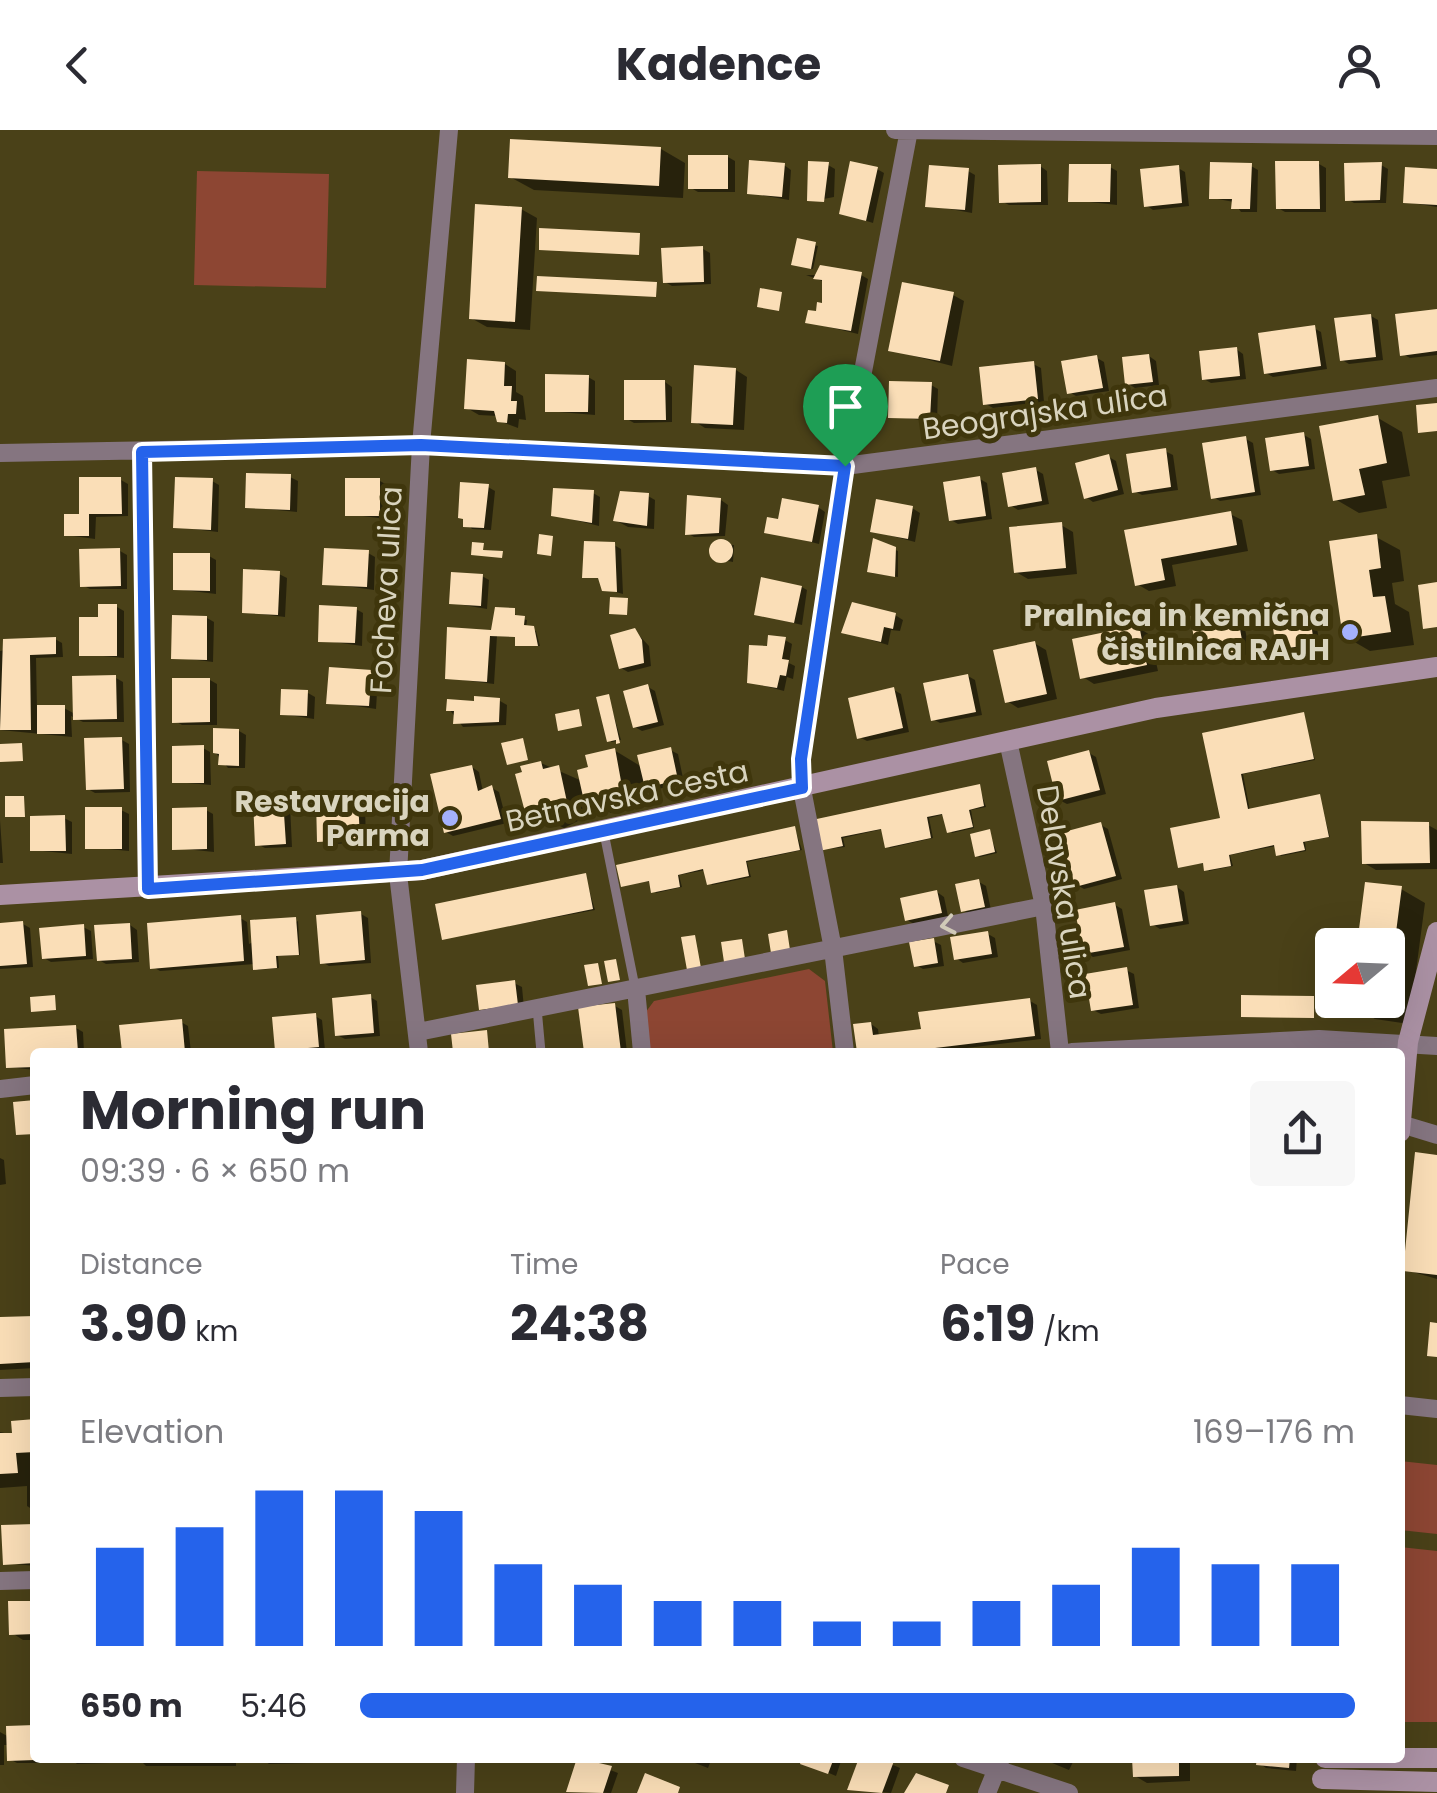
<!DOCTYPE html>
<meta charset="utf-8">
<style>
body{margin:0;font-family:Poppins,sans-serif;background:#f7f7f7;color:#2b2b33;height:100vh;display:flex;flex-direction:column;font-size:38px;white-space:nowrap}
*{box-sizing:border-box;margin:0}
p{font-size:32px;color:#7c7c81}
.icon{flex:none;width:55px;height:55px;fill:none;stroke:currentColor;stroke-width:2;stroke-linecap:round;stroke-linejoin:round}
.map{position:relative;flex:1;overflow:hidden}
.sheet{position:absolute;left:30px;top:918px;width:1375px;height:715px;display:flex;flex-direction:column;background:#fff;border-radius:10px;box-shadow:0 10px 40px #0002}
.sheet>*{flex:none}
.needle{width:65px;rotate:251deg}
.fabs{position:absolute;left:1315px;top:798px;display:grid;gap:20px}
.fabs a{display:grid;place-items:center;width:90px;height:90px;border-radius:10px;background:#fff;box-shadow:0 10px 40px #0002;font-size:50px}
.pin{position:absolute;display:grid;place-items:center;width:85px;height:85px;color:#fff;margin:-102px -42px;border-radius:50% 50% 50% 0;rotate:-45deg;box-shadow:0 0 10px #0007}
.pin .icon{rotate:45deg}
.round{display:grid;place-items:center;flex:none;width:105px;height:105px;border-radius:10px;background:#f7f7f7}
.head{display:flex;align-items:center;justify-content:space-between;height:170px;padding:0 50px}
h1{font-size:55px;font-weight:700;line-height:75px}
.figures{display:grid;grid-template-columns:repeat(3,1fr);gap:15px;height:170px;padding:10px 50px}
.figures div{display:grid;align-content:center}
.figures b{font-size:50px;font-weight:700}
.figures small{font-size:28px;font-weight:400}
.figures p{font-size:28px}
.chart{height:280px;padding:20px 50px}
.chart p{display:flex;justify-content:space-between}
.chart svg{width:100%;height:180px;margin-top:10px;stroke:#2563eb;stroke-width:6}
ul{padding:0 50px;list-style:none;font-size:32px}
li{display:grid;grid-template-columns:160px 120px 1fr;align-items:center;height:75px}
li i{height:25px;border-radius:12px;background:#2563eb}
header{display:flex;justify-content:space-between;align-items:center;height:130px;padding:0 50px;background:#fff;font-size:45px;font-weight:700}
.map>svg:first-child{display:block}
.green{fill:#8d4633}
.shadow{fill:#0007}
.building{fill:#fadeb7}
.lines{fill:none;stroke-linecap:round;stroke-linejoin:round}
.lane{stroke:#857580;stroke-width:9}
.street{stroke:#857580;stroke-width:18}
.secondary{stroke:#ab91a4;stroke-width:20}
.oneway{stroke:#d1cab8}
.route-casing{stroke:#fff;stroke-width:20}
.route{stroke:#2563eb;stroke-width:12}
.poi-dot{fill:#a4b1fc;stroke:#3f360c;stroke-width:4}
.labels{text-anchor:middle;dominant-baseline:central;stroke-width:10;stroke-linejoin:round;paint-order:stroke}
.street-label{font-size:30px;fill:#d9d4be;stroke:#3f360c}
.poi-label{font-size:30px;font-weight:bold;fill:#d9d4be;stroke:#3f360c;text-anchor:end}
</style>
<header><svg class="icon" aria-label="back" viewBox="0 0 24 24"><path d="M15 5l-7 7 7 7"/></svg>Kadence<svg class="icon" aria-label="person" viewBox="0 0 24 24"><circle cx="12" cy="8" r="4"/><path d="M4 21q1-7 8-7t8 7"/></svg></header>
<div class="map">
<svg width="1437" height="1663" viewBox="0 0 1437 1663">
<rect width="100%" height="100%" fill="#4a4118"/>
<path class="green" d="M197,41L329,44L326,158L194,155Z
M809,839L825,851L833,922H649L645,883L654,871Z
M1400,1331L1437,1335V1404L1400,1400Z
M1400,1417L1437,1421V1592H1400Z"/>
<path class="shadow" d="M661,19L685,33L683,68L534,60L510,47Z
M728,27L735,31V62H698L691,58Z
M1319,34L1326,38V82H1285L1278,78Z
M784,35L791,40L789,70L750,63Z
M828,35L835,39L834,67L813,71Z
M1381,35L1388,39L1386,73H1354L1347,69Z
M1040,36L1047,41L1048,75H1009L1001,71Z
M1251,36L1258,40L1257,82H1241L1234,72L1212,68Z
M1110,37L1117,41V75L1071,70Z
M1178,38L1185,42L1189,76L1153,80L1146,75Z
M877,39L884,43L873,93L841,83Z
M968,41L975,45L972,83L928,75Z
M1437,41V77L1406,72Z
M521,79L537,88L530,200L487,197L471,188Z
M799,111L818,116L813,139L797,135Z
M703,119L710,123L711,154L672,156L665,152Z
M806,145H861L868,149L858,204L808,192L826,168L825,152Z
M953,165L964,171L952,236L891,220Z
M1437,181V225L1410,228L1403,224Z
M1371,186L1378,190L1383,230L1349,234L1342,230Z
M1314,198L1321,202L1327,239L1273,247L1266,243Z
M1236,219L1243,224L1246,249L1211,253L1204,249Z
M1149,226L1156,231L1159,255L1135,258L1127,253Z
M1097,228L1104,232L1109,261L1076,266L1069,262Z
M505,234L516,241V262L523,266L526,290L519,289L518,298L499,291L498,286L479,285L467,278Z
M1033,234L1041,238L1044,272L993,278L986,274Z
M736,240L747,247L744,300L705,298L694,291Z
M588,247L595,251V285L547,281Z
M665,252L672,257V292L634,293L627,289Z
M931,255L938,259L937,292L891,286Z
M1378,288L1402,302L1410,346L1382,351L1387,378L1359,383L1335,369Z
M1304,305L1311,309L1315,339L1279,344L1272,340Z
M1246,309L1253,313L1261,365L1220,371L1213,367Z
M1165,321L1173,325L1178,360L1142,365L1134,361Z
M1109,327L1116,331L1124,364L1093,372L1086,367Z
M1036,340L1043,344L1049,374L1018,380L1010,375Z
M290,347L298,351L297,382L247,377Z
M980,349L987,353L992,389L958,394L951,390Z
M121,350L128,354V386L96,387L95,409L66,405Z
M212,351L219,355L218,402L176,397Z
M380,351L387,355L386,389L347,384Z
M488,357L495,361L491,400L472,399L465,390Z
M593,363L600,367L599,396L554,385Z
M648,366L655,370L654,399L628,397L615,390Z
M721,370L728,375L725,406L694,407L687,403Z
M818,377L825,382L819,414L767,401Z
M912,378L920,383L915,412L873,401Z
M1230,384L1242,390L1248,421L1172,435L1176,456L1149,461L1137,454L1127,402Z
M1061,395L1073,402L1077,444L1028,449L1016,442Z
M1376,407L1400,420L1404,451L1392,453L1395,474L1409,482L1414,515L1370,521L1346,507Z
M875,412L898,421V447L872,443Z
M713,414L734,415L733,432L713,428Z
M614,415L621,419L623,464L605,459L601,448H587Z
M120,421L127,425V459H90L82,455Z
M368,423L375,427L374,460L324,453Z
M209,426L216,430V464L175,459Z
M279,444L287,448L285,487L244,482Z
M482,446L489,450L487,479L452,473Z
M800,456L807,460L802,495L756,484Z
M117,477L124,481V528L82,524Z
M356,479L363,483L362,516L320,510Z
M1235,480L1242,484L1250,524L1207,532L1200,528Z
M1308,480L1315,485L1320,517L1286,522L1278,518Z
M514,481L517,488L527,490L526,498L536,501L540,516H520L518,507L497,506L494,554L447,548Z
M895,485L903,490L900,501L891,500L888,515L844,502Z
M207,488L214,492L213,532L173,527Z
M1139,498L1150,505L1158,541L1094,554L1083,547Z
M635,501L649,516L651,536L628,542L621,538Z
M55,509L62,513L63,527L36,528L37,578H64L75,584L116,548L123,552L124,592H83L71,586L72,607L0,600V521Z
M785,510L792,514L789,533L795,536L793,549L787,547L784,561L750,552L769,519Z
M1034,513L1046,520L1057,569L1018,578L1007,571Z
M371,543L378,547L376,579L329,572Z
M968,546L975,550L982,585L940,593L933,589Z
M210,550L217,554V595H182L175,591Z
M648,557L655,561L664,595L642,601L635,597Z
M894,560L901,564L909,602L867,611L859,607Z
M308,563L315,567L314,589L282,584Z
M608,566L621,610L612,612L609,610Z
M500,571L507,575L506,595L463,597L449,579Z
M1303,585L1315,630L1243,644L1250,681L1319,666L1330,707L1305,712L1306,721L1281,726L1276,716L1230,725L1233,736L1209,741L1205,733L1180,736L1222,690L1205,605Z
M239,601L246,605L245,638H228L215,622Z
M122,610L129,614L130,662L95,663L88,659Z
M203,618L210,622L211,655L175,652Z
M614,620L642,637L670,620L678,624L684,653L654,660L642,653L646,675L611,683L587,669L590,685L564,698L527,680L541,633L582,651Z
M1089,623L1096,627L1106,664L1067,674L1059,670Z
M472,637L479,642L483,662L492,658L499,662L507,693L453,706L446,702Z
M979,657L986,677L971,680L974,698L952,703L945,684L929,688L933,708L890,718L883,699L843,708L845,717L821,720L815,692Z
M282,671L290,675L292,717L265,718L257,714Z
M358,671L365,675L366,713L327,714L320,710Z
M121,680L129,684V721L87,717Z
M206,680L213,684L214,722L175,718Z
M64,688L72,692V724L33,720Z
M0,690L3,733H0Z
M1101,695L1108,699L1122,749L1084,759L1077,755Z
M1428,695L1437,700V739L1376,740L1364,733Z
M795,699L802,720L747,732L751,747L712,755L706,740L679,745L682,757L656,763L651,751L623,755Z
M989,702L997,723L980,727L978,726Z
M585,746L595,780L444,808Z
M979,752L986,756L991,780L970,784L963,780Z
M1177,757L1184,762L1189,794L1160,799L1152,794Z
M1401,759L1425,773L1409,894L1375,889L1351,875L1352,870H1388V815H1359Z
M937,762L944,767L948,786L914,794L907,790Z
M1115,775L1122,779L1130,820L1093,827L1085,822Z
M361,784L368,788L371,833L329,836L322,832Z
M240,788L247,792L249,814L298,791L300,825L278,826L279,838L258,840L255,834L160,841L153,837Z
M23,794L30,798L33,837L0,839V796Z
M130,795L137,800L139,832L106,834L99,830Z
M83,797L91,801L93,829L51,832L44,828Z
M988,804L995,808L998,827L963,833L956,828Z
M933,811L941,815L944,836L923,839L916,835Z
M1126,840L1134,844L1139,878L1101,884L1093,880Z
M514,853L522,857L524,878L489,882L482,878Z
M370,867L377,871L380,906L345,909L337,905Z
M1030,871L1037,875L1041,909L934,922H860L856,896L871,894L878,899L879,907L923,902Z
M615,876L622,880L627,922H586L581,880Z
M315,886L322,890L325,920L278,919Z
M181,892L188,896L191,922H124L122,897Z
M76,898L83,902L84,922H35V940L8,937Z
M1437,1027V1149L1406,1140Z
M0,1028L4,1030L6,1054L0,1055Z
M35,1188V1238L0,1240V1190Z
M35,1292V1381L27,1376V1356L0,1358V1302L14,1305Z
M35,1396V1436L6,1433Z
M35,1473V1510H23L12,1503Z
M35,1598V1628H48L49,1633H17L9,1629V1615H4V1635H0V1602L9,1607Z
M70,1628H110V1633L77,1634Z
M138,1628H236V1636H146Z
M261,1628H314V1633L269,1634Z
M580,1628L618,1643L611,1663L569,1661Z
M682,1628H712L708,1638Z
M805,1628H842L836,1646L803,1632Z
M862,1628H877L900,1638L891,1663L850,1659Z
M1040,1628H1075L1069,1640Z
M1135,1628H1190V1651L1147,1653L1135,1646Z
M1260,1628H1297L1296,1641L1266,1638L1259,1633Z"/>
<path class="building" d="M510,9L661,17L659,56L508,48Z
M688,25H728V59H688Z
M749,30L785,33L782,67L747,64Z
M808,31L829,32L824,72L807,71Z
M850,31L878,37L866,91L839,84Z
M1275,31H1319L1320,79H1276Z
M1210,32L1252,33L1250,79H1231L1232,69H1209Z
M1382,32L1380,70L1345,71L1344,33Z
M1041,34V72L999,73L998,35Z
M1069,34H1111L1110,72H1068Z
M929,35L969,38L965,80L925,77Z
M1179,35L1182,73L1144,77L1140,39Z
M1405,37L1437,39V75L1403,73Z
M475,74L522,77L515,192L469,189Z
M539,98L640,103L639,125L539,120Z
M797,108L816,112L811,139L791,135Z
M703,116L704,152L663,153L661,118Z
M820,135L862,142L851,201L805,193L808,180L816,181L817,172L822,173V150L813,149Z
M537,146L657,152L656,167L536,161Z
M902,152L954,162L940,231L888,221Z
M760,158L782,162L779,181L757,177Z
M1437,179V221L1400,226L1395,184Z
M1371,184L1376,227L1340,231L1334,188Z
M1315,195L1321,236L1264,244L1258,203Z
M1237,217L1240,246L1202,250L1199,221Z
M1149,224L1153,252L1125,255L1122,227Z
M1097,225L1103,258L1067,264L1061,231Z
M467,229L505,232L504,256H512L511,271H517L516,284H508L507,293L497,292L494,281L464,279Z
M1034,231L1038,269L983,275L979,237Z
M694,235L736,238L733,295L691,293Z
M545,244L589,245L588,282H545Z
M624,250H665L666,290H624Z
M889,251L932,252L930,289L888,288Z
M1437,273V301L1418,303L1416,275Z
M1378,285L1387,333L1359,339L1365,365L1333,371L1319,296Z
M1304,302L1309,336L1270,341L1265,308Z
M1246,306L1255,362L1211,369L1202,313Z
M1166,318L1171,357L1132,363L1126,324Z
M1109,324L1118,360L1084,369L1075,333Z
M1036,337L1042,371L1008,377L1002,343Z
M246,343L291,344L290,380L245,378Z
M980,346L986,386L949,391L943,352Z
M79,347H121L122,384H89V406H64V384H79Z
M175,347L213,348L211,400L173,398Z
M345,348H380V386H345Z
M460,352L489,354L484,398L463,397V389L458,388Z
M553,358L594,360L592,393L551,386Z
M620,361L649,363L647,396L613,391Z
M687,365L721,368L719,403L685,405Z
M782,368L819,375L812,412L764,403L767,387L778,389Z
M876,369L913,376L908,409L870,402Z
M1231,381L1237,415L1161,429L1165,450L1135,456L1124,400Z
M1062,392L1066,438L1014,443L1009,397Z
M539,404L553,406L551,426L537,424Z
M1377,404L1381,438L1369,440L1373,467L1385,466L1391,502L1343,509L1329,411Z
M873,408L896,417L895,447L867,442Z
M709 421a12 12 0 1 1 24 0a12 12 0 1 1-24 0Z
M584,411L615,412L617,462L602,461L598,448H582Z
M472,412L484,413L483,420L503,421L502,428L471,425Z
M120,418L121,456L80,457L79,419Z
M324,418L369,420L367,457L322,455Z
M173,423H210V461L173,460Z
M243,439L280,441L278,485L242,483Z
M451,442L483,444L481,476L449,474Z
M761,447L802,456L794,493L754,485Z
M1437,452V497L1423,499L1418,455Z
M610,467L628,468L627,485L609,484Z
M852,472L896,483L893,499L884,497L881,512L841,503Z
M98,474H117V526H79V487H98Z
M319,475L357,477L355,513L318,512Z
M495,477L515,478V485L525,486L524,495L534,496L538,516H515V507L490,506L487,552L445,549L447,497L491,500Z
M1236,477L1244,521L1198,530L1190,486Z
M1309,478L1314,514L1276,520L1271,483Z
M172,485L207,486V530L171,529Z
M1139,495L1147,535L1080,549L1072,509Z
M635,498L642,510L644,533L619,539L610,505Z
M768,505L786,507L782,529L789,530L786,546L780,545L777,558L747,553L749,515L767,516Z
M56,507V524L30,525L31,600H0L3,509Z
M1035,511L1047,564L1005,573L993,520Z
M329,537L372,540L369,576L326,574Z
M968,544L976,582L931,591L923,553Z
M116,545L117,589L73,590L72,546Z
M172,548H210V592L172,593Z
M648,554L658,592L633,598L623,561Z
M894,557L903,598L857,609L848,568Z
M281,559L308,560L307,586L280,585Z
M609,564L620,613L616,614V610L607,612L596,567Z
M474,566L500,568L499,592L453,594L454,581H446L447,569L474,571Z
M37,575H65V604H37Z
M579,579L582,596L558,601L555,584Z
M1304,582L1314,629L1241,644L1248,679L1320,664L1329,707L1303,712L1305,720L1276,726L1274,715L1229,725L1231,736L1204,741L1203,733L1178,738L1170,698L1220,688L1202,603Z
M213,598L239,599V636L218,635L219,624L213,623Z
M122,607L124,659L86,660L84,608Z
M523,608L528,630L507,635L501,613Z
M22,613L23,631L0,632V614Z
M204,615V653H172V616Z
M671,617L678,650L645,658L637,625Z
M615,618L623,662L584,671L577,640L588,637L585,625Z
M1089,620L1100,660L1057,671L1047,631Z
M541,631L543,639L559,635L567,672L554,675L555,681L538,685L537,679L525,682L515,644L522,642L520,636Z
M472,635L478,661L492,655L501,689L444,703L430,644Z
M980,654L984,676L969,680L973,697L947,703L942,684L927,687L931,708L885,718L881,699L841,707L843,716L819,721L812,690Z
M5,666H24L25,687H5Z
M358,668L360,710L317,712L316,669Z
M283,669L286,714L255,716L253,670Z
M85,677H122V719H85Z
M207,677V719L172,720V678Z
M65,685L66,721H30V686Z
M1361,691L1429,692L1430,733L1362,734Z
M1101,692L1116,746L1075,757L1060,703Z
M795,696L800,720L746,731L749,746L707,755L703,739L678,745L680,757L651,763L649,751L621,757L616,735Z
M990,699L995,722L975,727L970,704Z
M586,743L593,779L442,810L435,774Z
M979,749L985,777L961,782L955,754Z
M1365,752L1402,756L1390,849L1388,815H1357Z
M1177,755L1183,791L1150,796L1144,760Z
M937,760L942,783L905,791L900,768Z
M1115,772L1124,817L1083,824L1075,780Z
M361,781L365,830L320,834L316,785Z
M241,785L244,831L150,839L147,793Z
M296,787L299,825L276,826L277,838L253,840L250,790Z
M23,791L27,834L0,836V793Z
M130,793L132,829L97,831L94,795Z
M84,794L86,826L42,829L39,798Z
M787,800L790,820L771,823L768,804Z
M988,801L992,824L954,830L950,807Z
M695,805L701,838L687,840L681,807Z
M934,808L938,833L914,837L909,812Z
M742,809L745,829L724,832L721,812Z
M616,829L620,850L608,852L604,831Z
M598,833L602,854L588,856L584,835Z
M1127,837L1133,875L1091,881L1085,844Z
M515,850L518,875L479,880L476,855Z
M371,864L374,903L335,906L332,868Z
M55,865L56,880L31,882L30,867Z
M1241,865L1314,866V888L1241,887Z
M1030,868L1035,906L902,922H857L853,894L871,892L873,905L921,899L918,882Z
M1350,870H1387L1385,881L1349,877Z
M615,873L621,922H584L578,877Z
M316,883L319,917L275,921L272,887Z
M182,889L185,922H122L119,895Z
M76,895L78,922H35V937L6,938L4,899Z
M487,900L489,922H453L451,904Z
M35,970V1004L16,1005L13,972Z
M1415,1022L1437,1025V1145L1403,1141Z
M35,1186V1232L0,1234V1187Z
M1430,1192L1437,1193V1227L1427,1226Z
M35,1289V1322L16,1323L18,1343L0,1344V1303H12L11,1291Z
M35,1394V1433L3,1435L1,1395Z
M8,1471H35V1504L9,1505Z
M35,1595V1630L7,1631L6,1596Z
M136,1628H230V1633H136Z
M577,1628L612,1636L603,1663L566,1662Z
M802,1628H834L828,1644L800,1634Z
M859,1628L894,1631L882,1663L847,1660Z
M1132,1628H1179V1646L1133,1647Z
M1257,1628H1290L1289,1638L1256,1635Z
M645,1643L680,1657L678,1663H637Z
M916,1643L949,1655L946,1663H904Z"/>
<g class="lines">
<path class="lane" d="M604,703L635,857
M537,878L541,922"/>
<path class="street" d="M895,0L1437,6
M142,322L147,759
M0,323L421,315L845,336L1437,258
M1008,611L1044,776L1060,922
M636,859L642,922
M418,902L1044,776
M419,922L398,744L421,315L449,0
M845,922L833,819L802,659L801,629L845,336L909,0
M1072,922L1319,909L1437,916
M0,959L35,955
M1401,994L1437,1005
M0,1258L35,1257
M1400,1275L1437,1279
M0,1451L35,1450
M963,1628L1069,1663
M465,1663L466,1628
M987,1663L1000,1631"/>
<path class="secondary" d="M0,765L422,740L1156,578L1437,537
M1400,1002L1408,912L1437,802
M1325,1628H1437
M1322,1649L1437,1652"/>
</g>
<defs><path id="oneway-chevron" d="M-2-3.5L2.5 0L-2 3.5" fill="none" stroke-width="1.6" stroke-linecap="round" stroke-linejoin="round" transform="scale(2.5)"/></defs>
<use class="oneway" href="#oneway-chevron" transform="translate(948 795) rotate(169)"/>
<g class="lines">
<defs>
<path id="route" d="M421,315L845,336L801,629L802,658L422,740L148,759L142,322Z"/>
</defs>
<use href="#route" class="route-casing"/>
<use href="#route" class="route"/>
</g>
<g class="poi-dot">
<circle cx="1350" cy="502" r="10"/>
<circle cx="450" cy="688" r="10"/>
</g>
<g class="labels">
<g class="street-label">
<text transform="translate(1045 282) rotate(-8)">Beograjska ulica</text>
<text transform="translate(386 460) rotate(-87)">Focheva ulica</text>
<text transform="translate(627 666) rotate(-12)">Betnavska cesta</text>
<text transform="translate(1064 762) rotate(81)">Delavska ulica</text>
</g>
<g class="poi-label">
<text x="1330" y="485">Pralnica in kemična<tspan x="1330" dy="34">čistilnica RAJH</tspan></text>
<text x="430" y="671">Restavracija<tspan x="430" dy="34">Parma</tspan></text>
</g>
</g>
</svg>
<div class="fabs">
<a><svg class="needle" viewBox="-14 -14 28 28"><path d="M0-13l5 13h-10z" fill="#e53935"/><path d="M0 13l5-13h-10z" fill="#7c7c81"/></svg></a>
</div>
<div class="pin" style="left:845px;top:336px;background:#1e9e55"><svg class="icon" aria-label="arrive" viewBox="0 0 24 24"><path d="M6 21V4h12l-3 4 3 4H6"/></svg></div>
<section class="sheet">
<div class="head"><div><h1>Morning run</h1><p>09:39 · 6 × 650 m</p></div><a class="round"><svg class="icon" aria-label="share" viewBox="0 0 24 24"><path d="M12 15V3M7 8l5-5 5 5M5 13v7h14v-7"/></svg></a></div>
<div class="figures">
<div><p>Distance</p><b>3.90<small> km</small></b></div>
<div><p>Time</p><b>24:38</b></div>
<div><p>Pace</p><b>6:19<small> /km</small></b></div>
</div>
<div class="chart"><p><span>Elevation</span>169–176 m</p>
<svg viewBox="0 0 160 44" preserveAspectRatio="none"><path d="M5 44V20M15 44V15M25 44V6M35 44V6M45 44V11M55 44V24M65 44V29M75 44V33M85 44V33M95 44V38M105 44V38M115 44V33M125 44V29M135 44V20M145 44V24M155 44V24"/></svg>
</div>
<ul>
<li><b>650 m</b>5:46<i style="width:100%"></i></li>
</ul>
</section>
</div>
